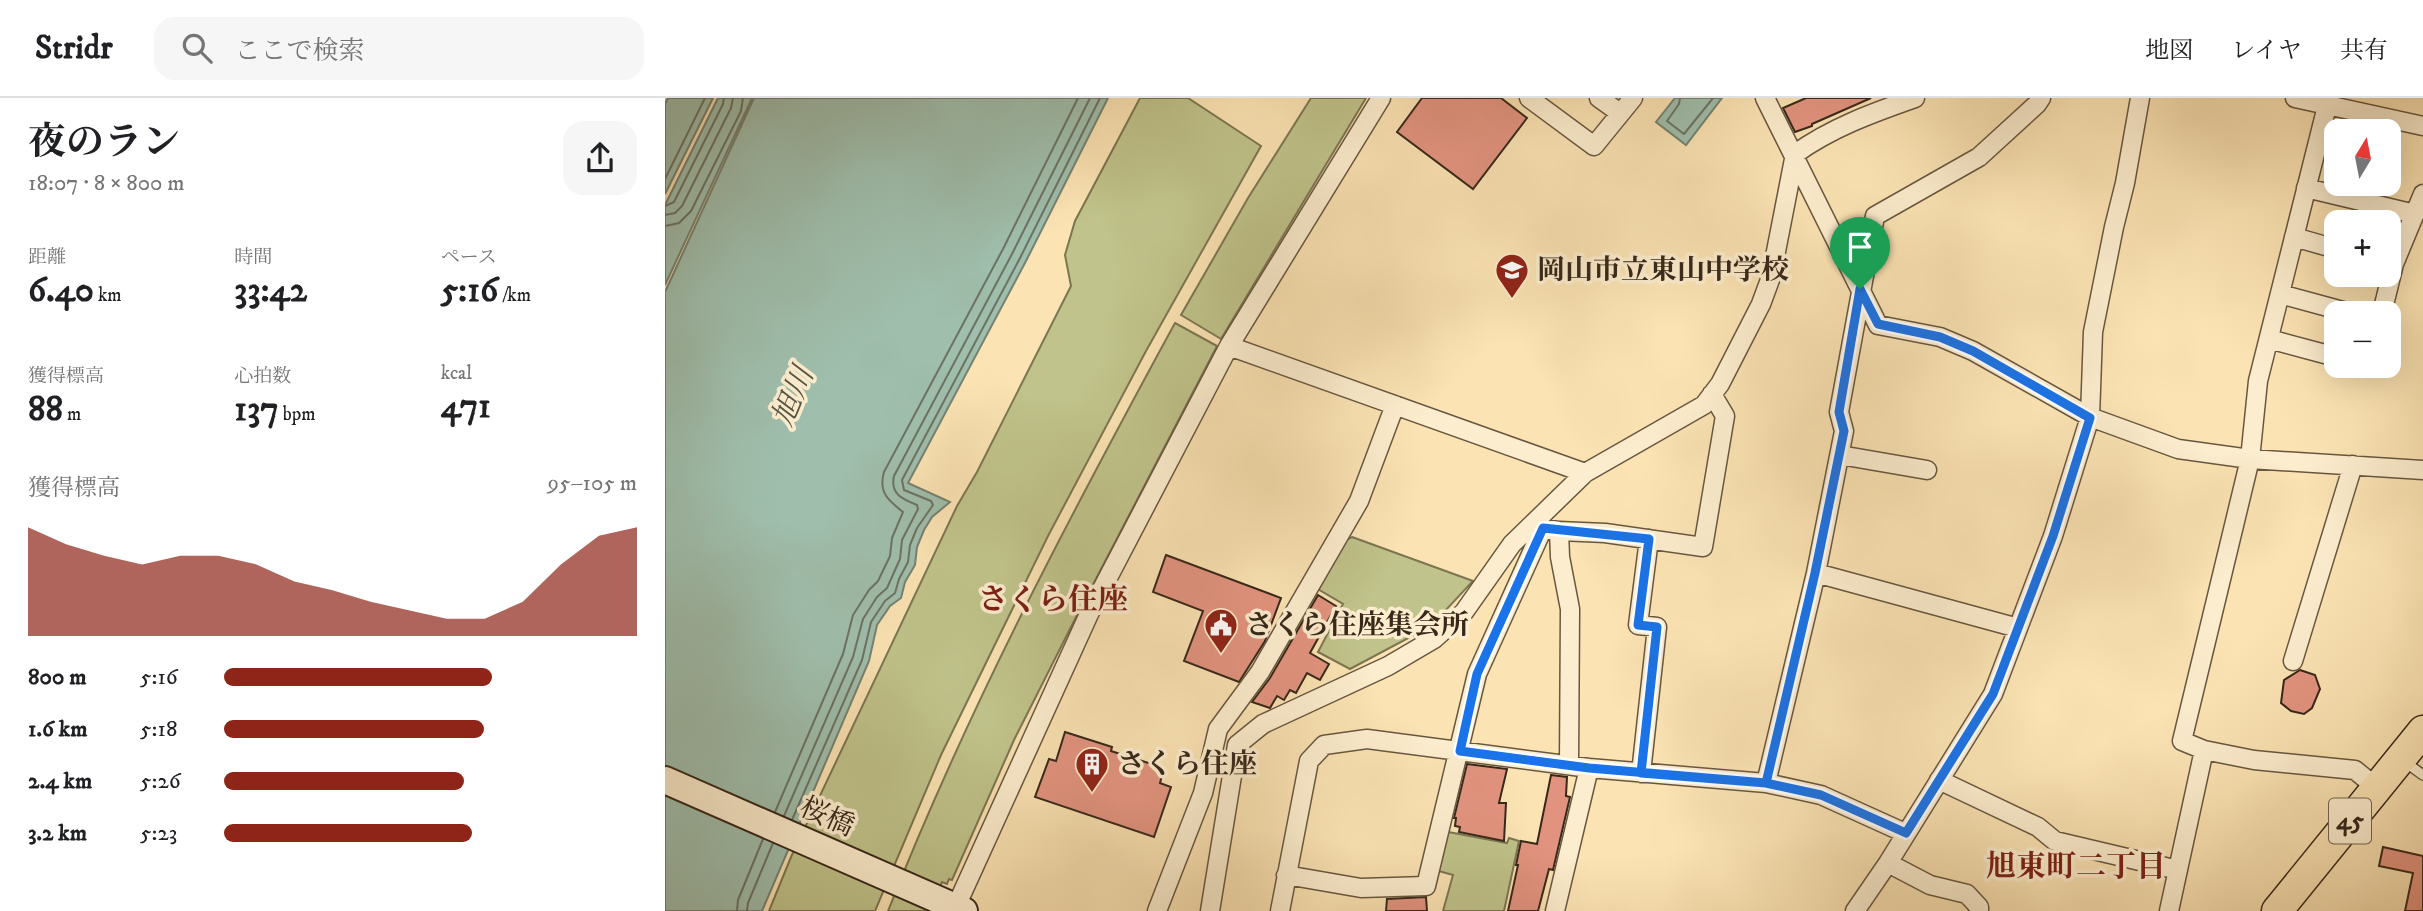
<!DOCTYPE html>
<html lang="ja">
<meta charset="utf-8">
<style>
body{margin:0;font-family:"IM FELL DW Pica","Noto Serif JP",serif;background:#f6f6f6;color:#202124;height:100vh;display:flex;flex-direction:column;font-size:26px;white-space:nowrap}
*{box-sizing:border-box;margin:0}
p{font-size:23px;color:#757577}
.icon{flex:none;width:38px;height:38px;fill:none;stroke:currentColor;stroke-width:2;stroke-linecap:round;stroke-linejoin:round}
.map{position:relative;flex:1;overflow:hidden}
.details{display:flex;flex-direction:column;background:#fff;width:665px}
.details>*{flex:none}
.needle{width:46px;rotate:10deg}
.fabs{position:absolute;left:1659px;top:21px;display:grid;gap:14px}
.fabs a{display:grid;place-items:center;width:77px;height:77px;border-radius:14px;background:#fff;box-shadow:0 7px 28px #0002;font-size:35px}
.pin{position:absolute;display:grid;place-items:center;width:60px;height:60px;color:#fff;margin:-72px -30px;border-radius:50% 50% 50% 0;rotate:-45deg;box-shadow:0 0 7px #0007}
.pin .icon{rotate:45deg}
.round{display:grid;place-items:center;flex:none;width:74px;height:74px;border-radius:21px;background:#f6f6f6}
.summary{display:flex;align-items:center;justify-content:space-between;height:119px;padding:0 28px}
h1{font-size:38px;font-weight:700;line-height:52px}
.stats{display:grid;grid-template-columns:repeat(3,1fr);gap:10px;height:119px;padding:7px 28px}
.stats div{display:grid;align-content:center}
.stats b{font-size:35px;font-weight:700}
.stats small{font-size:19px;font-weight:400}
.stats p{font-size:19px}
.chart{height:196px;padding:14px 28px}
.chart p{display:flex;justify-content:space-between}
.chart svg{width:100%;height:126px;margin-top:7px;fill:#8f2418;opacity:.7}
ul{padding:0 28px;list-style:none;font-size:23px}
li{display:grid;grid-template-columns:112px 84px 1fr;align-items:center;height:52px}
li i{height:18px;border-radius:9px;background:#8f2418}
header{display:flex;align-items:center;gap:42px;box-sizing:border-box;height:98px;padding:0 35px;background:#fff;border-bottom:2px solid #e0e0e0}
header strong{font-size:33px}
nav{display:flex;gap:38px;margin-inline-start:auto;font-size:24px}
.search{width:490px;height:63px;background:#f6f6f6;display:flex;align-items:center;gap:18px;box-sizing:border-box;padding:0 24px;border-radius:21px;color:#757577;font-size:26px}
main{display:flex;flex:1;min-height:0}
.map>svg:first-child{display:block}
.green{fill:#c0c38b;stroke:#7c7652;stroke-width:2}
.water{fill:#9fbeac;stroke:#758272;stroke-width:2}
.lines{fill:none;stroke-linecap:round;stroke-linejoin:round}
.shore{stroke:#6b7363;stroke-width:2}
.building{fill:#e2937f;stroke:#37281a;stroke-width:2}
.lane-casing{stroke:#685740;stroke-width:12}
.street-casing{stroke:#685740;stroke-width:21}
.secondary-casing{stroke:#37281a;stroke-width:30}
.primary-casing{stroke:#37281a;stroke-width:33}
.lane{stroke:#fcedce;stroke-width:9}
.street{stroke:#fcedce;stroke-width:18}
.secondary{stroke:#fcedce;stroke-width:26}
.primary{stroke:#fbe3b3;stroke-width:30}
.route-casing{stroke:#fff;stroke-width:14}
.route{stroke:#1a73e8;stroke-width:9}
.labels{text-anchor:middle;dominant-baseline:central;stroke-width:7;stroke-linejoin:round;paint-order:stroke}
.shield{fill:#fcedce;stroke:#726350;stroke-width:2}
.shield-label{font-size:26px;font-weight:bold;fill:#37281a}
.poi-label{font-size:28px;font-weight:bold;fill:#37281a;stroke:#fcedce;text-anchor:start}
.street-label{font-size:28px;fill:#37281a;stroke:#fcedce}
.water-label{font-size:30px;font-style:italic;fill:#565546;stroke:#fcedce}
.neighbourhood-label{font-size:30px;font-weight:bold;fill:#7a1f14;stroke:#fcedce}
</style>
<header>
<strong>Stridr</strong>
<div class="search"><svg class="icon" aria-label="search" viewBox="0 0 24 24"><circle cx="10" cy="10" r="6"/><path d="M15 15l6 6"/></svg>ここで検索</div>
<nav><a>地図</a><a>レイヤ</a><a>共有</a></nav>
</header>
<main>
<section class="details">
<div class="summary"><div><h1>夜のラン</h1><p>18:07 · 8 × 800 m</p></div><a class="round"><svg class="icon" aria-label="share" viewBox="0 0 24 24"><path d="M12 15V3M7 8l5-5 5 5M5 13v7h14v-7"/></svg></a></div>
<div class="stats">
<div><p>距離</p><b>6.40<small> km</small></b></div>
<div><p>時間</p><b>33:42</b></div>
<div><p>ペース</p><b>5:16<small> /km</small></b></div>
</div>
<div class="stats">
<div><p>獲得標高</p><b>88<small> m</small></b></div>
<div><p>心拍数</p><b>137<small> bpm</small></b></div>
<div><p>kcal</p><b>471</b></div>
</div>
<div class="chart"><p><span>獲得標高</span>95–105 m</p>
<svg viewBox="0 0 160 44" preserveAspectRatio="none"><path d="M0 44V6L10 12L20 16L30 19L40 16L50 16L60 19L70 25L80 28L90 32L100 35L110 38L120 38L130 32L140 19L150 9L160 6V44z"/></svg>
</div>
<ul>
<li><b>800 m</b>5:16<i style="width:65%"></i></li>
<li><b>1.6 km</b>5:18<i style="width:63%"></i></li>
<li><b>2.4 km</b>5:26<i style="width:58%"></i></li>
<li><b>3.2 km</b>5:23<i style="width:60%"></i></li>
</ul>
</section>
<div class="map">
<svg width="1758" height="813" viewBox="0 0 1758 813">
<rect width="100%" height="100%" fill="#fbe3b3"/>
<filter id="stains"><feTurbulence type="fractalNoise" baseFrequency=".00286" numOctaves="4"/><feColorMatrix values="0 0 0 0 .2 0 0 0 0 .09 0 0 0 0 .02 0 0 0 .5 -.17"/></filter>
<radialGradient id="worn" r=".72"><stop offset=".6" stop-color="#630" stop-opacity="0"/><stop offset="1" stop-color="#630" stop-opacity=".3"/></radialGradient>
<path class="green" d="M475,0H523L596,48L481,253L383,438L276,657L210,813H104L126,759L292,408L312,374L406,188L400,157L410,123Z
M646,0H701L556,241L516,217L583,100Z
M510,225L552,248L406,529L349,642L287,782L284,781L282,786L277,784L265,813H223C303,610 406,416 510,225Z
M687,439L808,483L766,528L685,571L653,554L678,506L651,490L679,443Z
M778,733L842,745L844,740L854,743L839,813H778L788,777L770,772Z"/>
<path class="water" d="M3,0H48L0,96V6Z
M53,0H87L0,187V107Z
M89,0H443L361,163L243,385L285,404L267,419L259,432L252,449L250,467L240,484L236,500L225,508L212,527L204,563L97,813H0V194Z
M1010,0H1057L1021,47L991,24Z"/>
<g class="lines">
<path class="shore" d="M1015,0L1014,6L1002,23L1019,36L1048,0
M0,81L40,0
M0,108L9,104L58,6L59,0
M0,117L10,115L17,108L66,10L68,0
M0,128L14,125L26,113L76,13L78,0
M110,714L178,556L188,517L204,492L213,483L225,458L227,440L238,414C224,403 213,395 219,374L338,151L413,0
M119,718L188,559L198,521L212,499L222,490L235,461L237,442L253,411L252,407C237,401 225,396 229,378L347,156L425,0
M127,722L197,562L206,524L220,503L230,495L234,481L243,464L245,447L252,430L268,407L266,403L239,392L237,382L355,160L435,0
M72,813L73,802L98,741
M82,813L83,805L108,745"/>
</g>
<path class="building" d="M757,0H836L862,20L808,91L732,34Z
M1141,0H1206L1147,26V28L1130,34L1118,10Z
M501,457L616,500L600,543L574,584L519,563L538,513L488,494Z
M653,497L671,508L645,555L664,566L655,582L642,575L631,595L625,592L619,602L612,598L605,610L587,604L605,580Z
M1635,572L1650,577L1655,591L1647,610L1639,616L1626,613L1616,605L1619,582Z
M400,634L447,649L446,653L499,670L495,685L506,689L489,739L370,699L384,661L391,663Z
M802,666L842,671L834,705H841L839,743L794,734L795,729L790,728L791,720H789Z
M886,677L902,679L901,698L905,699L888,772L884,771L873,813H843L853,767H851L856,743L872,746Z
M1718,749L1758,758V813H1740L1748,775L1714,768Z
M761,799L762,813H721L722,801Z"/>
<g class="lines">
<defs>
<path id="lane" d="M1740,664L1758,677"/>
<path id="street" d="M864,0L929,48L968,0
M934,0L955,15
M1100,0L1213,227L1275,239L1308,253L1425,319L1513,351L1585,361L1758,372
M1630,0L1758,28
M1664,0L1593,283L1585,361L1517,643L1539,652L1589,662L1690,672L1712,690
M1641,90L1750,116
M1629,139L1671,151
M1615,196L1685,215
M1717,215L1729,166L1758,96
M1604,241L1671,259
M564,248L920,375
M1175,357L1262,372
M869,429L894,433L940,435L1038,449L1060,318L1047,296
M894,433L895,459L905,511L904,666
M1151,475L1353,530
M1628,563L1688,367
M976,675L992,529L973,527L984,441
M1274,682L1373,729L1390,743L1513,772
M1101,685L1151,475L1179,333L1174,314L1210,118L1314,59L1372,6L1376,0
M1223,765L1265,787L1302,796L1314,809V813
M621,777L696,790L761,788L812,576L878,430
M289,813L424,516L564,248L716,0
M492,813L538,695L553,631L595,574L694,403L730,307
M545,813L572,647L598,626L723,568L769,541L799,514L847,446L920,375L1039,307L1055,286L1096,206L1106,179L1130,56C1166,30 1207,15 1250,0
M615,813L644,663L659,647L702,641L924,670L1101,685L1156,697L1240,735
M890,813L924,670
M1190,813L1223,765L1328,596L1388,438L1425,319L1428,234L1449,129L1460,85L1475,0
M1504,813L1539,652"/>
<path id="secondary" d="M0,682L299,813"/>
<path id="primary" d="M1612,813L1758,633"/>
</defs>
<use href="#lane" class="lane-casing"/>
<use href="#street" class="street-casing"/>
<use href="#secondary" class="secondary-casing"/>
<use href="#primary" class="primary-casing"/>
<use href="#lane" class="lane"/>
<use href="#street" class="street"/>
<use href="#secondary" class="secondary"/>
<use href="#primary" class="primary"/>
</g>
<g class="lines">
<defs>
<path id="route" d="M1195,191L1174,314L1179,333L1150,475L1101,685L924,670L795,653L812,576L878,430L984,441L973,527L992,529L976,675L1101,685L1156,697L1241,735L1328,596L1388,438L1425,320L1308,253L1275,239L1213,226L1195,191"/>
</defs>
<use href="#route" class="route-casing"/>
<use href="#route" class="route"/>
</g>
<defs>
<symbol id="school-pin" viewBox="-11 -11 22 30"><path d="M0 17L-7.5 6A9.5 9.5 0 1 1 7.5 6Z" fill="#8f2418" stroke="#fcedce"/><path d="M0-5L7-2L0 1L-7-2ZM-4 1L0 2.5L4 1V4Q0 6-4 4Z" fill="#fff"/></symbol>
<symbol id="civic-pin" viewBox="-11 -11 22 30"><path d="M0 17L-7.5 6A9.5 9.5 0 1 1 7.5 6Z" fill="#8f2418" stroke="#fcedce"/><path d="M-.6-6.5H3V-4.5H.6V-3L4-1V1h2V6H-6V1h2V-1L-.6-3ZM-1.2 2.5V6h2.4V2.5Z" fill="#fff"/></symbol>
<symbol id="building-pin" viewBox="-11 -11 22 30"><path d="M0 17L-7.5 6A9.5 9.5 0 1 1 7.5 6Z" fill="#8f2418" stroke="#fcedce"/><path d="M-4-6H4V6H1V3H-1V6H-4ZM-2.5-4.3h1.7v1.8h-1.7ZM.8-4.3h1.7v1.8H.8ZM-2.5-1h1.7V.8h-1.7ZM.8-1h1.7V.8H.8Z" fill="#fff"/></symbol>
</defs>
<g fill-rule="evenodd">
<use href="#school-pin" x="828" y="153" width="38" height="52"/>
<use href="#civic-pin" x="537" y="508" width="38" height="52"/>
<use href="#building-pin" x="408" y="647" width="38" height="52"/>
</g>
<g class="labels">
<rect class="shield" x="1664" y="700.5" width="42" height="45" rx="5"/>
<g class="shield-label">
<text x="1685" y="723">45</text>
</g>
<g class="poi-label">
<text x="872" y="172">岡山市立東山中学校</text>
<text x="580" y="527">さくら住座集会所</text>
<text x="452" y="666">さくら住座</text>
</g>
<g class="street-label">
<text transform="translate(162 719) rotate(24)">桜橋</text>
</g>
<g class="water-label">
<text transform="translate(129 299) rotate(-67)">旭川</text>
</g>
<g class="neighbourhood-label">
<text x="388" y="502">さくら住座</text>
<text x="1411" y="769">旭東町二丁目</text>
</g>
</g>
<rect width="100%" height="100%" filter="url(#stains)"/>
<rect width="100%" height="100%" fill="url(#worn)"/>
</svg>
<div class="fabs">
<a><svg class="needle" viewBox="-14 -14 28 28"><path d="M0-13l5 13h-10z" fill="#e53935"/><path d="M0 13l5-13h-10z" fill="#757577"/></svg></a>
<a>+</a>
<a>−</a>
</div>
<div class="pin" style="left:1195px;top:191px;background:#1e9e55"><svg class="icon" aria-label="arrive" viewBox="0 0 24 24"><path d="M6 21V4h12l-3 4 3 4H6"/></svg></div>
</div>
</main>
